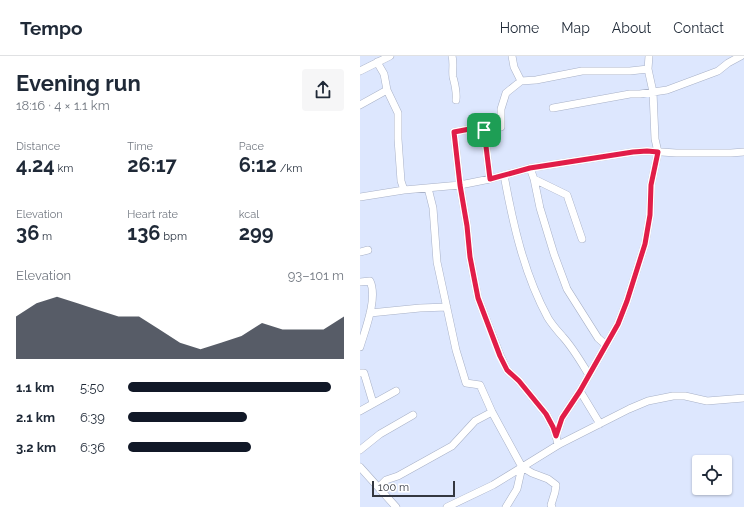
<!DOCTYPE html>
<meta charset="utf-8">
<style>
body{margin:0;font-family:Raleway,sans-serif;background:#f6f6f7;color:#1f2937;height:100vh;display:flex;flex-direction:column;font-size:15px;white-space:nowrap}
*{box-sizing:border-box;margin:0}
p{font-size:13px;color:#747a83}
.icon{flex:none;width:22px;height:22px;fill:none;stroke:currentColor;stroke-width:2;stroke-linecap:round;stroke-linejoin:round}
.map{position:relative;flex:1;overflow:hidden}
.side{display:flex;flex-direction:column;background:#fff;width:360px}
.side>*{flex:none}
.controls{position:absolute;left:332px;top:399px;display:grid;gap:8px}
.controls a{display:grid;place-items:center;width:40px;height:40px;border-radius:4px;background:#fff;box-shadow:0 1px 3px #0004;font-size:20px}
.scale{position:absolute;left:12px;bottom:10px;width:83px;box-sizing:border-box;padding-left:4px;border:2px solid #333740;border-top:0;font-size:11px;line-height:14px;white-space:nowrap;color:#333740;-webkit-text-stroke:3px #fff;paint-order:stroke}
.pin{position:absolute;display:grid;place-items:center;width:34px;height:34px;color:#fff;margin:-17px;border-radius:8px;box-shadow:0 2px 6px #0006}
.round{display:grid;place-items:center;flex:none;width:42px;height:42px;border-radius:4px;background:#f6f6f7}
.summary{display:flex;align-items:center;justify-content:space-between;height:68px;padding:0 16px}
h1{font-size:22px;font-weight:700;line-height:30px}
.figures{display:grid;grid-template-columns:repeat(3,1fr);gap:6px;height:68px;padding:4px 16px}
.figures div{display:grid;align-content:center}
.figures b{font-size:20px;font-weight:700}
.figures small{font-size:11px;font-weight:400}
.figures p{font-size:11px}
.chart{height:112px;padding:8px 16px}
.chart p{display:flex;justify-content:space-between}
.chart svg{width:100%;height:72px;margin-top:4px;fill:#111827;opacity:.7}
ul{padding:0 16px;list-style:none;font-size:13px}
li{display:grid;grid-template-columns:64px 48px 1fr;align-items:center;height:30px}
li i{height:10px;border-radius:5px;background:#111827}
header{display:flex;align-items:center;gap:24px;box-sizing:border-box;height:56px;padding:0 20px;background:#fff;border-bottom:1px solid #e0e1e3}
header strong{font-size:19px}
nav{display:flex;gap:22px;margin-inline-start:auto;font-size:14px}
main{display:flex;flex:1;min-height:0}
.map>svg:first-child{display:block}
.lines{fill:none;stroke-linecap:round;stroke-linejoin:round}
.minor-casing{stroke:#a8b1c7;stroke-width:8}
.minor{stroke:#fff;stroke-width:7}
.route-casing{stroke:#fff;stroke-width:8}
.route{stroke:#e11d48;stroke-width:5}
</style>
<header>
<strong>Tempo</strong>
<nav><a>Home</a><a>Map</a><a>About</a><a>Contact</a></nav>
</header>
<main>
<section class="side">
<div class="summary"><div><h1>Evening run</h1><p>18:16 · 4 × 1.1 km</p></div><a class="round"><svg class="icon" aria-label="share" viewBox="0 0 24 24"><path d="M12 15V3M7 8l5-5 5 5M5 13v7h14v-7"/></svg></a></div>
<div class="figures">
<div><p>Distance</p><b>4.24<small> km</small></b></div>
<div><p>Time</p><b>26:17</b></div>
<div><p>Pace</p><b>6:12<small> /km</small></b></div>
</div>
<div class="figures">
<div><p>Elevation</p><b>36<small> m</small></b></div>
<div><p>Heart rate</p><b>136<small> bpm</small></b></div>
<div><p>kcal</p><b>299</b></div>
</div>
<div class="chart"><p><span>Elevation</span>93–101 m</p>
<svg viewBox="0 0 160 44" preserveAspectRatio="none"><path d="M0 44V18L10 10L20 6L30 10L40 14L50 18L60 18L70 26L80 34L90 38L100 34L110 30L120 22L130 26L140 26L150 26L160 18V44z"/></svg>
</div>
<ul>
<li><b>1.1 km</b>5:50<i style="width:94%"></i></li>
<li><b>2.1 km</b>6:39<i style="width:55%"></i></li>
<li><b>3.2 km</b>6:36<i style="width:57%"></i></li>
</ul>
</section>
<div class="map">
<svg width="384" height="451" viewBox="0 0 384 451">
<rect width="100%" height="100%" fill="#dde7fe"/>
<g class="lines">
<defs>
<path id="minor" d="M92,0C94,7 92,14 93,21C95,29 97,35 96,44
M17,6L24,18L27,34L38,57V83L41,125L44,134
M0,15L30,0
M161,25L176,24L222,15H270L288,13
M0,49L27,34
M193,52L270,38H280L307,34L358,15L368,7L381,0
M124,74L141,71V53L146,37L161,25L154,11L152,0
M170,112L174,123L180,152L194,198L207,233L238,282L246,289
M144,119C153,168 164,218 188,262C193,270 197,274 203,281C213,292 221,306 229,319
M130,123L124,74L115,72L94,76L100,129L107,170L110,201L118,242L140,299L147,314L159,325L186,358L193,371L196,380
M174,123L207,139L222,183
M68,132L73,152L77,206L96,294L106,327L120,329L132,356L162,411L172,417L188,423L196,429L195,436L191,449L192,451
M0,141L44,134L100,129L130,123L170,112L273,96L287,95L316,97H371L384,96
M0,196L8,194
M0,226L10,225C18,242 5,274 0,291
M10,257L60,252L87,251
M0,317H4L13,347
M220,335L240,368
M0,355L36,335
M198,389L196,380L202,362L220,335L258,268L267,245L285,188L290,159L291,129L298,96L295,83L293,36L288,13L289,0
M0,394L20,378L53,359
M0,411L36,451
M19,431L26,424L38,420L92,390L115,365L132,356
M87,451L133,429L198,389L269,353L288,345L313,340H325L347,345L384,342
M146,451L157,433L162,411"/>
</defs>
<use href="#minor" class="minor-casing"/>
<use href="#minor" class="minor"/>
</g>
<g class="lines">
<defs>
<path id="route" d="M115,72L124,74L130,123L170,112L273,96L287,95L298,96L291,129L290,159L285,188L267,245L258,268L220,335L202,362L196,380L193,371L186,358L159,325L147,314L140,300L118,242L110,201L107,170L100,129L94,76Z"/>
</defs>
<use href="#route" class="route-casing"/>
<use href="#route" class="route"/>
</g>
</svg>
<div class="controls">
<a><svg class="icon" aria-label="locate" viewBox="0 0 24 24"><circle cx="12" cy="12" r="6"/><path d="M12 2v4M12 18v4M2 12h4M18 12h4"/></svg></a>
</div>
<div class="scale">100 m</div>
<div class="pin" style="left:124px;top:74px;background:#1e9e55"><svg class="icon" aria-label="arrive" viewBox="0 0 24 24"><path d="M6 21V4h12l-3 4 3 4H6"/></svg></div>
</div>
</main>
